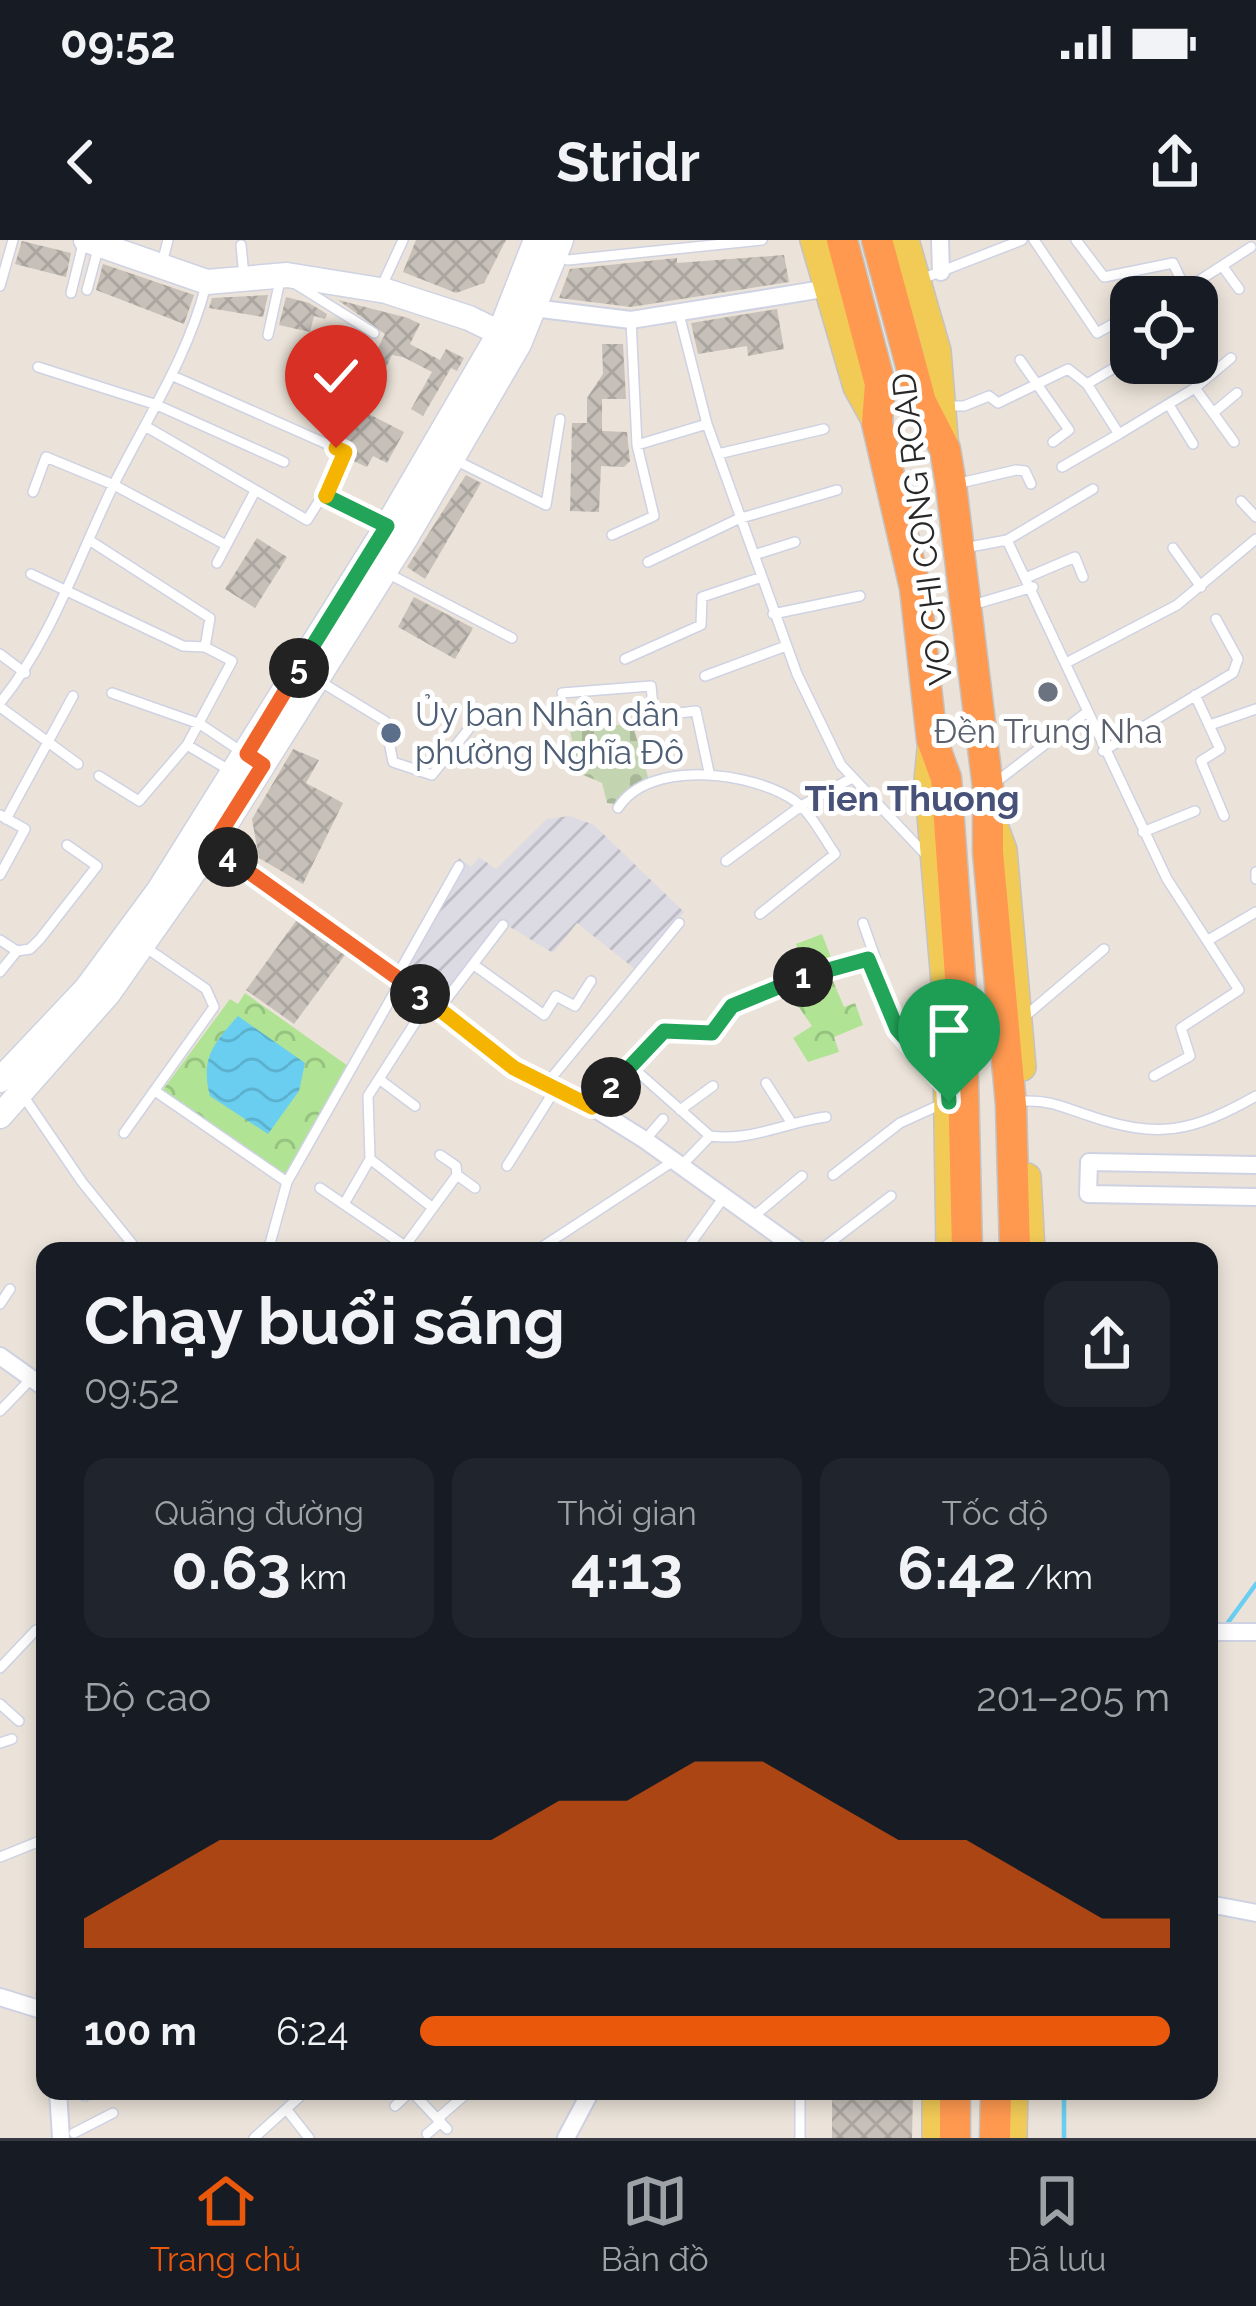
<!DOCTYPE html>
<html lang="vi">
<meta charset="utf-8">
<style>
body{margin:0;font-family:Raleway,sans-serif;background:#20242c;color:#f1f3f6;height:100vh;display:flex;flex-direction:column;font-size:45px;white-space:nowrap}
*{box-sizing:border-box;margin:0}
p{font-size:39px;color:#9ea1a6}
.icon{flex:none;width:66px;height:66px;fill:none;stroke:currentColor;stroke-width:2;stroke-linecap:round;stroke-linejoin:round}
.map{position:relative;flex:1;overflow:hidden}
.sheet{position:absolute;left:36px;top:1002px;width:1182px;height:858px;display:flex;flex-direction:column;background:#171b24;border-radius:24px;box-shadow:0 6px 18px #0003}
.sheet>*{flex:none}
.tools{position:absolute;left:1110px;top:36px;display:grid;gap:24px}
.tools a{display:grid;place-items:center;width:108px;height:108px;border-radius:24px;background:#171b24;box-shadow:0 6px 18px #0003;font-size:60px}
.pin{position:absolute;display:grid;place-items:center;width:102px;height:102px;color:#fff;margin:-123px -51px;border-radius:50% 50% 50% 0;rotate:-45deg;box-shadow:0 0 12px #0007}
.pin .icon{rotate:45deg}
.km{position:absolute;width:60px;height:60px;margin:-30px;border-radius:50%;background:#222;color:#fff;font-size:33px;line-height:60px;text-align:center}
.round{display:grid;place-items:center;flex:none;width:126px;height:126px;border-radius:24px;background:#20242c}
.overview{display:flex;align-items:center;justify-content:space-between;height:204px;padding:0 48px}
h1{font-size:66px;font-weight:700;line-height:90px}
.stats{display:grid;grid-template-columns:repeat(3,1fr);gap:18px;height:204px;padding:12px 48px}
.stats div{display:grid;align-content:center;border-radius:24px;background:#20242c;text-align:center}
.stats b{font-size:60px;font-weight:700}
.stats small{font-size:33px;font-weight:400}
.stats p{font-size:33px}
.chart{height:336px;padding:24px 48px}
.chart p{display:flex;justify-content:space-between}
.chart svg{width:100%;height:216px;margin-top:12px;fill:#ea580c;opacity:.7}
ul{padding:0 48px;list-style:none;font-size:39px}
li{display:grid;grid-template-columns:192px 144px 1fr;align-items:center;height:90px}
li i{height:30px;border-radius:15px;background:#ea580c}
.status{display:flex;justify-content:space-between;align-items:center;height:84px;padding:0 60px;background:#171b24;direction:ltr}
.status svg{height:33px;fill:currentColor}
header{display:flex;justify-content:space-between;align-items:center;height:156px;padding:0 48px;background:#171b24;font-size:54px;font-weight:700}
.dock{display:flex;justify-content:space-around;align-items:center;height:168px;border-top:3px solid #363941;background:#171b24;font-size:33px;color:#9ea1a6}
.dock a{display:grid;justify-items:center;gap:6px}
.dock .active{color:#ea580c}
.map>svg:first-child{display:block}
.industrial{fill:url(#industrial-furrows)}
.forest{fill:url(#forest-crowns)}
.cemetery{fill:url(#cemetery-stones)}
.water{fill:url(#water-waves)}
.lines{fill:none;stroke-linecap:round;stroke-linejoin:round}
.stream{stroke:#69cef0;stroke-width:4.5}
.building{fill:url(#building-cross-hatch)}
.lane-casing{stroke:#ced2e2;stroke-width:12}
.street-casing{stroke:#ced2e2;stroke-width:20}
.secondary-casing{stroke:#ced2e2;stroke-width:27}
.primary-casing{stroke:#c3c3c3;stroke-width:30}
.highway-casing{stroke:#c3c3c3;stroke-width:33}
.lane{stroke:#fff;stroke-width:9}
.street{stroke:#fff;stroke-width:16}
.secondary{stroke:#fff;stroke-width:24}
.primary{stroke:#f2cb57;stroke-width:27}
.highway{stroke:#ff9950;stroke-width:30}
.split-1-casing{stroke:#fff;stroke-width:24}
.split-2-casing{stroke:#fff;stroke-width:24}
.split-3-casing{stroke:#fff;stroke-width:24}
.split-4-casing{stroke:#fff;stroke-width:24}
.split-5-casing{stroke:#fff;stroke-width:24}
.split-6-casing{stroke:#fff;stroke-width:24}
.split-7-casing{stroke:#fff;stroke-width:24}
.split-1{stroke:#22a559;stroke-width:15}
.split-2{stroke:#22a559;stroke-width:15}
.split-3{stroke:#f5b400;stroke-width:15}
.split-4{stroke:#f0652b;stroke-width:15}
.split-5{stroke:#f0652b;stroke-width:15}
.split-6{stroke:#22a559;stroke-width:15}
.split-7{stroke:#f5b400;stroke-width:15}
.worship-dot{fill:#6b7280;stroke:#fff;stroke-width:4.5}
.service-dot{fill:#5c6f8a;stroke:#fff;stroke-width:4.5}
.labels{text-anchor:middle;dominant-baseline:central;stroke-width:10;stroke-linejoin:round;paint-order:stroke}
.street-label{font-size:33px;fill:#282828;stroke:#fff}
.service-label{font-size:33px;fill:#4e5e75;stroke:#fff;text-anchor:start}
.worship-label{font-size:33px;fill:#5b616d;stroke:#fff}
.neighbourhood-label{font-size:36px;font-weight:bold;fill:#485279;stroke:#fff}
</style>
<div class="status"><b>09:52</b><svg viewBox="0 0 49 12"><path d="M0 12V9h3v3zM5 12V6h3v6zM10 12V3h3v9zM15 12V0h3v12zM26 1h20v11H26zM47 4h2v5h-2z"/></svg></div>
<header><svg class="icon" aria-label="back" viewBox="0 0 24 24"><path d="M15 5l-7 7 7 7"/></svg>Stridr<svg class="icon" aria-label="share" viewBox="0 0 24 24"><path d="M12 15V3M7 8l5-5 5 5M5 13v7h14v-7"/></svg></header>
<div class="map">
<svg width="1256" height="1898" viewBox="0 0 1256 1898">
<defs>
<pattern id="industrial-furrows" width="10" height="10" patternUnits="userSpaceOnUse" patternTransform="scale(3)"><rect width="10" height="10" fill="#dcdae3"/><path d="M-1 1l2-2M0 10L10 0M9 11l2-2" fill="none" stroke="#bdbbc3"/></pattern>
<pattern id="forest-crowns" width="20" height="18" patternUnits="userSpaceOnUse" patternTransform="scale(3)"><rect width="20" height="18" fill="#b0e394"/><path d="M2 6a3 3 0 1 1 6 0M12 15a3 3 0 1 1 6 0" fill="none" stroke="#97c380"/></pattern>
<pattern id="cemetery-stones" width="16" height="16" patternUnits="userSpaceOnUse" patternTransform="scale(3)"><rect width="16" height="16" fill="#c3d5b0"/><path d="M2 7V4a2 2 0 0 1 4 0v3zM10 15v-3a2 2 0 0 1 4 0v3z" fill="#a8b797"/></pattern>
<pattern id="water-waves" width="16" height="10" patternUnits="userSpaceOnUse" patternTransform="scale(3)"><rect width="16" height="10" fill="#69cef0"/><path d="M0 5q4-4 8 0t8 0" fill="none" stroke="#5bb1ce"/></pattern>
<pattern id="building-cross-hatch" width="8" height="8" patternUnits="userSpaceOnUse" patternTransform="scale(3)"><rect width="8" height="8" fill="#c6c0b9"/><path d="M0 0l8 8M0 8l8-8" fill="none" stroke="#aaa59f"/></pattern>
</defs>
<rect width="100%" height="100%" fill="#ebe3d9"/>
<path class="industrial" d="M570,576L594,585L684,672L635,729L577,683L553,713L502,682L441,758L407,733L404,719L459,618L471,627L479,617L496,629L547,579Z"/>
<path class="forest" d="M822,694L834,725L828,729L844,767L855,763L863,785L834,797L839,812L808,822L793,798L812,786L781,742L806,732L796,704Z
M245,753L348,826L285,934L162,851L230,759L238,764Z"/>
<path class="cemetery" d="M632,483L649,540L616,564L607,563L602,543L581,534L570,492Z"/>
<path class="water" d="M238,776L305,823L299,851L268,894L210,856C200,818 214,803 238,776Z"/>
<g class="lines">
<path class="stream" d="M1224,1388L1256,1344
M1209,1408L1217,1397
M1064,1898V1851"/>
</g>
<path class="building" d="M416,0H506L484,43L456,53L403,32Z
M22,1L71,13L66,37L15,24Z
M784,15L789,42L631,67L559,58L570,29L677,18V23Z
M103,24L194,55L184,84L96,50Z
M268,55L263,77L209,68L212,58Z
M286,57L309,63L327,74L325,79L314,76L310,92L279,85Z
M338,60L408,78L420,84L410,104L440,120L446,109L464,118L457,131L451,128L423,176L411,169L432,132L403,117L392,115L373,154L359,146L385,94Z
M777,69L784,109L748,116L747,106L698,114L691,83Z
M602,104H623L626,159H602V191L627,192L630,221L624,227L601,226L599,272L570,271L572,183H587V158L603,134Z
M359,169L404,192L387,223L373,216L367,227L351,220L356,208L342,201Z
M466,235L481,243L425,339L407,327Z
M257,298L287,317L255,368L225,349Z
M414,357L473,388L455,419L398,387Z
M293,509L319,520L306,543L343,563L303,644L259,618L252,579Z
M296,681L345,715L294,784L246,750Z
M832,1851H913L912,1898H832Z"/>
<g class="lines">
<defs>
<path id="lane" d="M1034,0L1097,93L1113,84
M1076,0L1104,37L1173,23L1189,57
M241,5L244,36
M555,15L568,20L762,0
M162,23L168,0
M1223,27L1239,49
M919,40L1022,0
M294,43L374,93
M0,46L13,0
M1186,49L1251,7
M87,50L98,9
M380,50L403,0
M71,53L84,0
M679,74L707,184L797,434L841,525L927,616
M268,95L281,36
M1020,120L1069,190L1053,202
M38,127L157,165L284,222
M173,136L345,212L323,255
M1087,144L1131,118
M1195,148L1231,118
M1169,165L1193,204
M944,166H964L989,156L998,163L1068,129L1087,144L1119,194L1195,148L1234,202
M1213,173L1237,153
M145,186L307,280L323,255L387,286
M637,205L707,184
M718,214L824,189
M453,219L546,265L560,179
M1062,227L1119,194
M956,244L1016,230L1025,231L1031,244
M33,252L46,217L114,245L226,305
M1241,261L1256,277
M612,295L654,276L637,205L631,80
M89,300L210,378L205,407
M1007,300L1093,249
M964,308L1007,300L1167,639L1239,750L1181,788L1190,816L1154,836
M1173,308L1201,347
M754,315L795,302
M648,322L738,279L837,250
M217,323L254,253
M31,334L183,406L205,407L232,421L187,505
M389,334L512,398
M1028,337L1075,317L1083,337
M969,366L1033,347
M773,374L860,356
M0,414L25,433
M625,419L701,385L702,357L762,337
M1066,423L1177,365L1256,299
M705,436L786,406
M321,442L385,481L393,522L432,535L480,475
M112,453L200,484L242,512
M562,453L651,446L654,476L696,471L709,532
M1195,455L1220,509L1201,521L1224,576
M0,463C52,399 78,318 114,244C147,178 188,117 206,45
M0,467L78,524
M1210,485L1256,469
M1103,511L1233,433L1238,419L1216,379
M99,536L139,561L187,505L229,530
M996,542L1087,472
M618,568C649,518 754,532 795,561C812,574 823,597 835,614L760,674
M0,575L25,589L0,635
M6,579L73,456
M1143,592L1195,571
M726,621L801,566L852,538
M1256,632V639
M1210,699L1256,672
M0,700L17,711
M868,719L897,789L939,836
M474,725L544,775L556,756L575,766L591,741
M0,732L17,711L30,709L40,699L97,626L67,605
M397,736L459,626
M439,769L503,685
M1023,778L1104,709
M631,826L710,896L682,925
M379,839L415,866
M548,842L679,683
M766,843L791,882
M155,851L287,942
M22,854L82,942L138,1011
M1024,861C1050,860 1063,867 1087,875C1159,900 1192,892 1256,856
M593,867L664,791L712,793C749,743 817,734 875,717L863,683
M680,870L713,846
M124,893L214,767L206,749L145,707
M710,896C750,902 786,882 826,877
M645,900L663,879
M440,915L456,926L457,935
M370,919L433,968
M507,926L556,848
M833,935L900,883L944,863
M320,948L405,1006L457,935L475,948
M344,964L370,919L368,856L429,761
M753,977L802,936
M268,1011L287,942L402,739
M536,1011L675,920
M685,1011L724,957
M819,1011L891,956
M0,1064L10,1049
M0,1171L32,1138
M0,1428L36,1390
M0,1464L19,1481
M0,1503L12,1499
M0,1617L45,1599
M45,1749L41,1754L45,1767
M411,1851L447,1889
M238,1852L239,1851
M85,1856L89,1851
M395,1866L411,1851
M287,1870L309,1898
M437,1879L466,1854
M74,1893L113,1873
M427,1894L441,1882
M254,1898L306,1851
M800,1898V1851"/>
<path id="street" d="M940,0L941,32
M533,68L631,80L829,48
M212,606L402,739L514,828L576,857L645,900L800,1011
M1256,925L1089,922L1088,954L1256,957
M0,1116L45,1148
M1209,1392H1256
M1209,1664L1256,1673
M0,1757L45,1771
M58,1851L61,1898
M566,1898L591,1851"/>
<path id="secondary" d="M86,0L207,42L287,35L386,51L469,78L512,99
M0,840L86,749L159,650L387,286L500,92L536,0
M0,876L108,754L212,606L407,296L519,104L561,0"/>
<path id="primary" d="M814,0L857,147L877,183
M905,0L937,111L945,209
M932,500L928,540L946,754L950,1011
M990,575L1003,610L1022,827
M1027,937L1031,1011
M936,1898V1851
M1013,1898L1014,1851"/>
<path id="highway" d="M842,0L880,144L877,183L915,348L932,500L946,538L961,751L967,1011
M877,0L921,162L945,209L951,245L988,548V612L1011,865L1015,1011
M955,1898V1851
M995,1898L996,1851"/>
</defs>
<use href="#lane" class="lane-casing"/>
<use href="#street" class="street-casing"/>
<use href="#secondary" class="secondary-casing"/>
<use href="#primary" class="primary-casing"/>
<use href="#highway" class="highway-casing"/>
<use href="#lane" class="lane"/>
<use href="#street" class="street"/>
<use href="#secondary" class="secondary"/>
<use href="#primary" class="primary"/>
<use href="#highway" class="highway"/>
</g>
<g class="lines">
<defs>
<path id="split-1" d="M803,737L868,719L897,789L948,847L949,862"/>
<path id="split-2" d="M611,847L664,791L712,793L732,766L803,737"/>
<path id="split-3" d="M420,754L514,828L592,867L611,847"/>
<path id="split-4" d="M228,617L420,754"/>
<path id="split-5" d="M228,617L212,606L263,525L247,514L299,428"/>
<path id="split-6" d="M299,428L387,286L326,256"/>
<path id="split-7" d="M326,256L345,212L336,208"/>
</defs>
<use href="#split-1" class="split-1-casing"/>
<use href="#split-2" class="split-2-casing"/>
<use href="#split-3" class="split-3-casing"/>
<use href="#split-4" class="split-4-casing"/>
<use href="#split-5" class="split-5-casing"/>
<use href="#split-6" class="split-6-casing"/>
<use href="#split-7" class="split-7-casing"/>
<use href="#split-1" class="split-1"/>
<use href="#split-2" class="split-2"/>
<use href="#split-3" class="split-3"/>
<use href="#split-4" class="split-4"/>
<use href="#split-5" class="split-5"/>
<use href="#split-6" class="split-6"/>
<use href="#split-7" class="split-7"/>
</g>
<circle class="worship-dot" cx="1048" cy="452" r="12"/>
<circle class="service-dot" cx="391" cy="493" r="12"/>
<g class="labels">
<g class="street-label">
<text transform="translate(922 289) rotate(-97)">VO CHI CONG ROAD</text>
</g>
<g class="service-label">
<text x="415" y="474">Ủy ban Nhân dân<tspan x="415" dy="38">phường Nghĩa Đô</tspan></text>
</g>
<g class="worship-label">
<text x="1048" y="491">Đền Trung Nha</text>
</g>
<g class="neighbourhood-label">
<text x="912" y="558">Tien Thuong</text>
</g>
</g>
</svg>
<div class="tools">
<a><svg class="icon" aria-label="locate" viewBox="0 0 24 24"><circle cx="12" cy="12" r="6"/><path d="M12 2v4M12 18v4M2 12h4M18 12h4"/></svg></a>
</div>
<div class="pin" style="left:949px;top:862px;background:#1e9e55"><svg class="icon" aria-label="arrive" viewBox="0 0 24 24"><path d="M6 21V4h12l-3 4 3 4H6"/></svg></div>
<div class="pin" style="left:336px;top:208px;background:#d93025"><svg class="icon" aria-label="check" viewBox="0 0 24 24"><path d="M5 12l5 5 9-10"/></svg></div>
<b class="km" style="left:803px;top:737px">1</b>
<b class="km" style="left:611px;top:847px">2</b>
<b class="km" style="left:420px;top:754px">3</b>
<b class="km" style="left:228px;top:617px">4</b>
<b class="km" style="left:299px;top:428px">5</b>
<section class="sheet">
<div class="overview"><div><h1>Chạy buổi sáng</h1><p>09:52</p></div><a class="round"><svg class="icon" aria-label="share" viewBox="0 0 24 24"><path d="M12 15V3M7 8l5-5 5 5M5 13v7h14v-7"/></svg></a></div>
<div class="stats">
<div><p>Quãng đường</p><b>0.63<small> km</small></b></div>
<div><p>Thời gian</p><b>4:13</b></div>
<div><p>Tốc độ</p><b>6:42<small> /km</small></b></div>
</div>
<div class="chart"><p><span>Độ cao</span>201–205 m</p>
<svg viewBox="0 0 160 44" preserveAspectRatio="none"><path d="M0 44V38L10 30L20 22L30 22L40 22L50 22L60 22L70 14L80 14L90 6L100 6L110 14L120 22L130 22L140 30L150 38L160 38V44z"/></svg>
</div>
<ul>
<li><b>100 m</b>6:24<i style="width:100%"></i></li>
</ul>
</section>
</div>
<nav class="dock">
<a class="active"><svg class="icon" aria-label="home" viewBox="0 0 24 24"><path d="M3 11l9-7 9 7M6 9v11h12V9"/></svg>Trang chủ</a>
<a><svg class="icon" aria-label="map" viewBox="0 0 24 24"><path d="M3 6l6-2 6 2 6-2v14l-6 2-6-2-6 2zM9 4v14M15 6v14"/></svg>Bản đồ</a>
<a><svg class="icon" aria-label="saved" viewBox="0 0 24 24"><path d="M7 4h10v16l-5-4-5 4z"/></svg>Đã lưu</a>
</nav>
